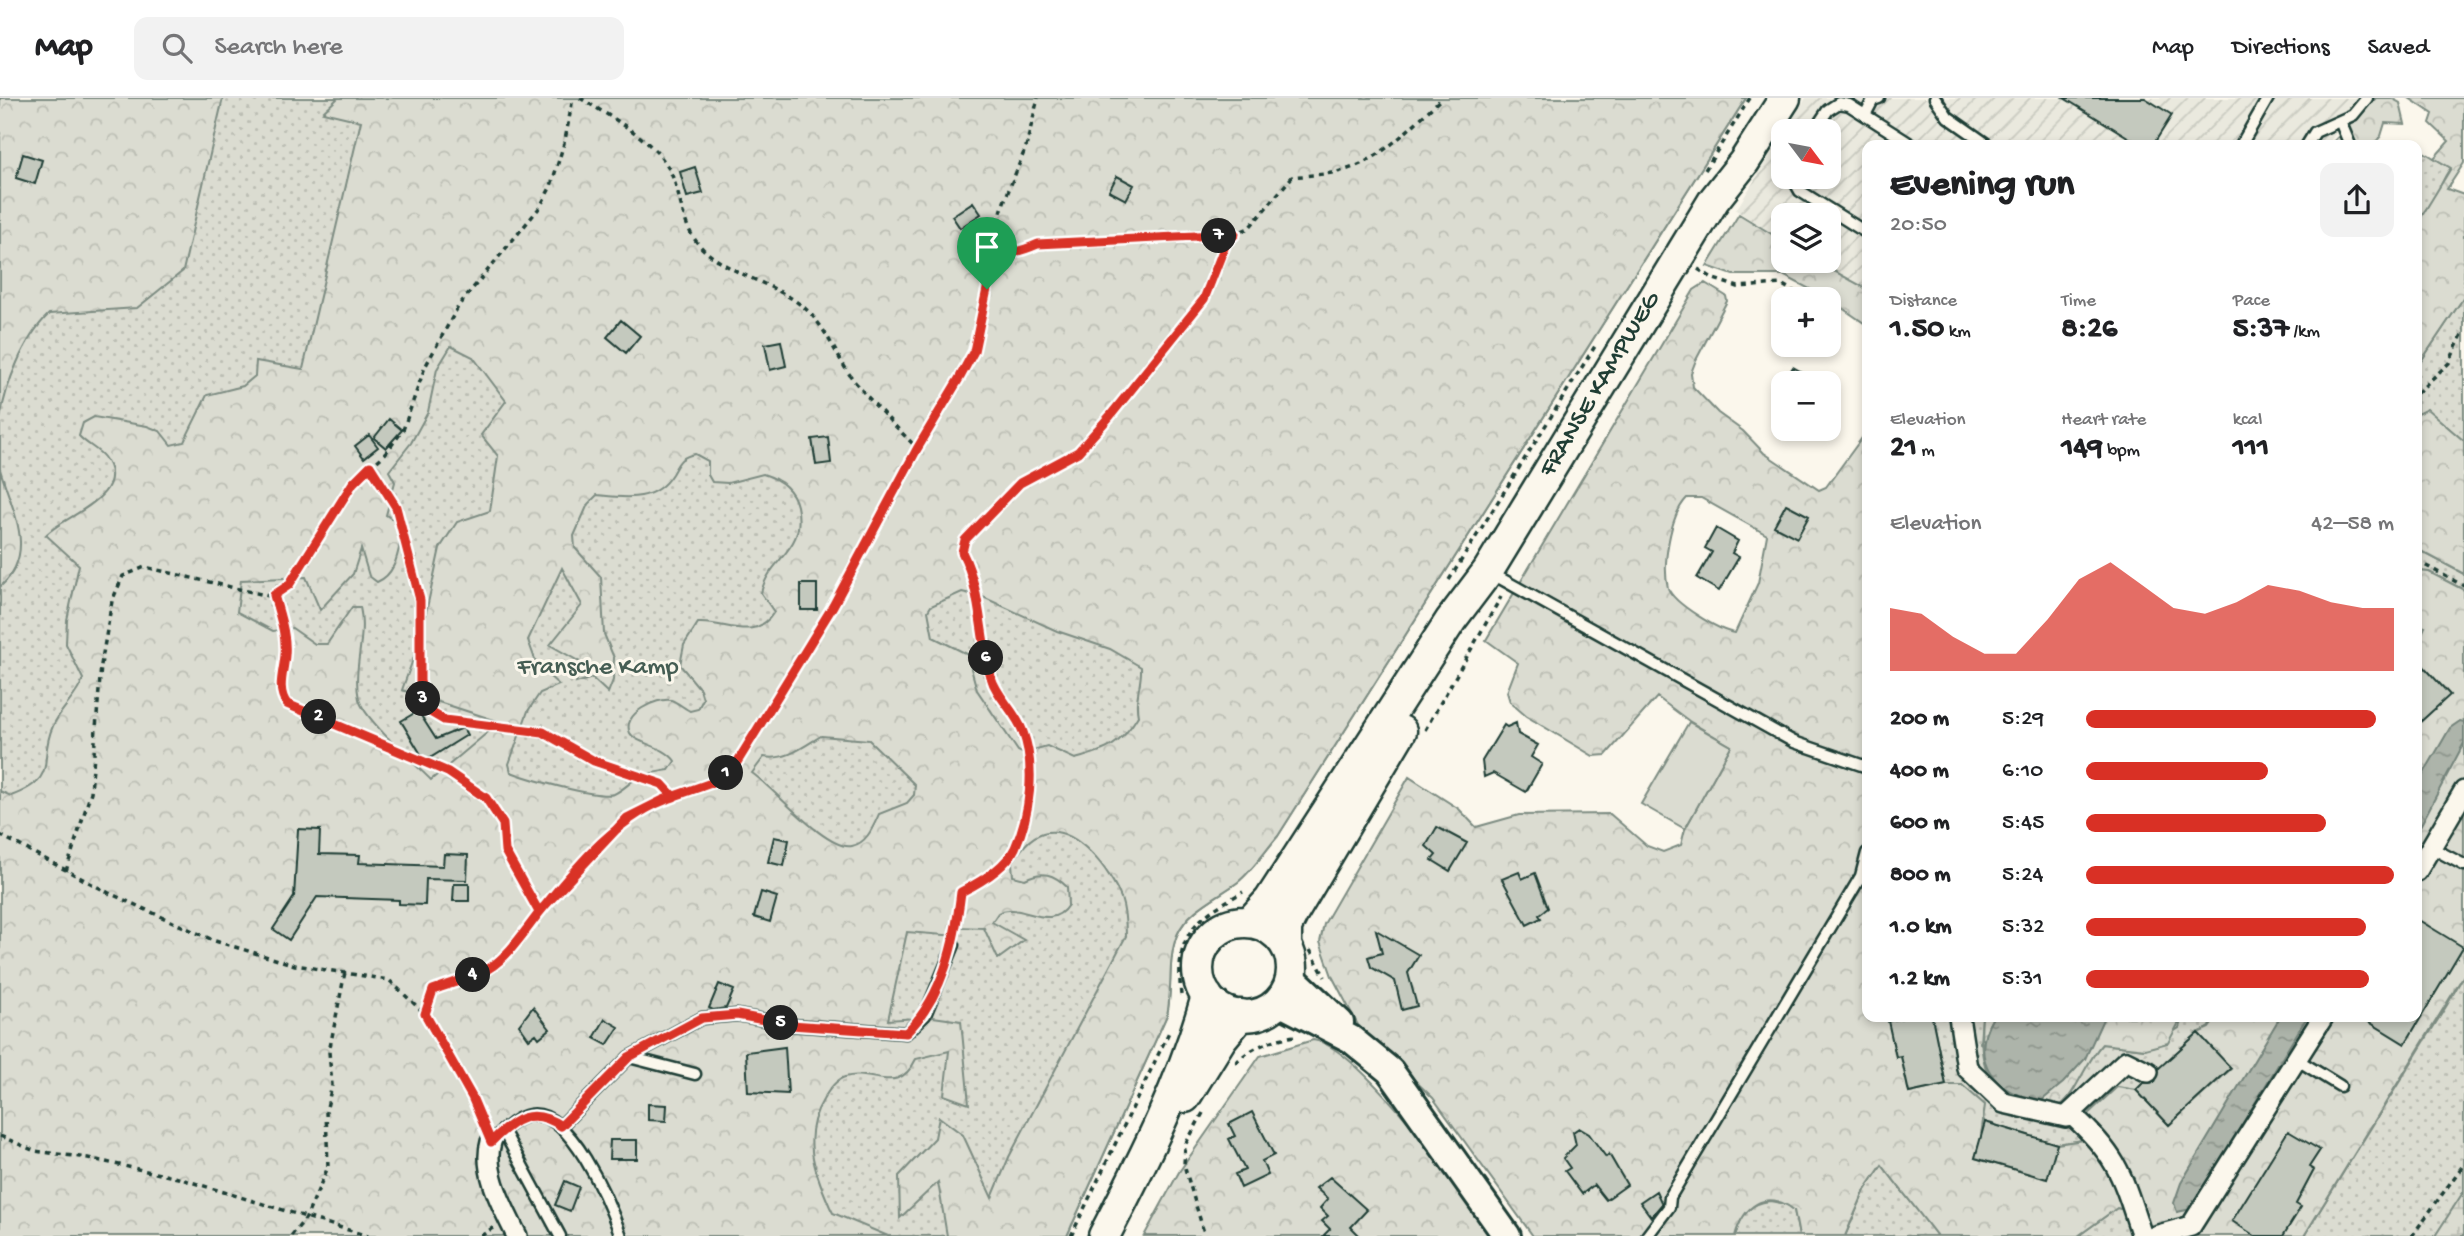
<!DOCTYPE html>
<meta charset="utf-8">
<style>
body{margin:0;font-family:"Gochi Hand",sans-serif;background:#f2f2f2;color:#202124;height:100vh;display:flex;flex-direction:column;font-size:26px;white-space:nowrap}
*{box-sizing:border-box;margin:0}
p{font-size:23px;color:#757577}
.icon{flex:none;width:38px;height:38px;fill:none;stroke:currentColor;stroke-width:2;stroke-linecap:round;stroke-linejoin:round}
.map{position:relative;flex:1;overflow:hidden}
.drawer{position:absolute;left:1862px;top:42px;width:560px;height:882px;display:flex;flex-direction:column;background:#fff;border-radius:14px;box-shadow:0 4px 10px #0003}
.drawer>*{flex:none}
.needle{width:46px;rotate:122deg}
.fabs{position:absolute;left:1771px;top:21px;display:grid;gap:14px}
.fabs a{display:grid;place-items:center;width:70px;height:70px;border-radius:14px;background:#fff;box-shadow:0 4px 10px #0003;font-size:35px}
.pin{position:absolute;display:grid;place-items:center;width:60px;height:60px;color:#fff;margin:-72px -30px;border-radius:50% 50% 50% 0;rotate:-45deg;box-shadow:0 0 7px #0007}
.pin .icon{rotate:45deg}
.km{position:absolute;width:35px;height:35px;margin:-18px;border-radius:50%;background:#222;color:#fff;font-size:19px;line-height:35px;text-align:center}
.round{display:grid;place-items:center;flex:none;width:74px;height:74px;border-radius:14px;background:#f2f2f2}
.head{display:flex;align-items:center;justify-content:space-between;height:119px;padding:0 28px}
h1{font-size:38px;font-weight:700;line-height:52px}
.metrics{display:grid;grid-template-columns:repeat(3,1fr);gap:10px;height:119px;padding:7px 28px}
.metrics div{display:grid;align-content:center}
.metrics b{font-size:30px;font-weight:700}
.metrics small{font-size:19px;font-weight:400}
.metrics p{font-size:19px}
.chart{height:196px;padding:14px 28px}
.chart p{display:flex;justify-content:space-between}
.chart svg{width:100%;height:126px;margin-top:7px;fill:#d93025;opacity:.7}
ul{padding:0 28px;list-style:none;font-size:23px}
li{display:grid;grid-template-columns:112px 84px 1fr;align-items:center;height:52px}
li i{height:18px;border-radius:9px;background:#d93025}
header{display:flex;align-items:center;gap:42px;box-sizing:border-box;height:98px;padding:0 35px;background:#fff;border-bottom:2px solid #e0e0e0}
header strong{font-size:33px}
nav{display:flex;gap:38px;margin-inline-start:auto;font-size:24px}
.search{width:490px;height:63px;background:#f2f2f2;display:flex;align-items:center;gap:18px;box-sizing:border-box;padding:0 24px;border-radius:14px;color:#757577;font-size:26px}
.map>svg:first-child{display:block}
.industrial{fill:url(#industrial-furrows)}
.green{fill:url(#green-dots);stroke:#7d8c82;stroke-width:2}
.forest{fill:url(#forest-crowns);stroke:#7d8c82;stroke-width:2;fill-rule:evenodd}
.wetland{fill:url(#wetland-marsh);stroke:#7d8c82;stroke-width:2}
.pitch{fill:#dbdcd1;stroke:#7d8c82;stroke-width:2}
.water{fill:url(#water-ripples);stroke:#74847b;stroke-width:2}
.building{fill:#c4c9be;stroke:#1f3d34;stroke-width:2}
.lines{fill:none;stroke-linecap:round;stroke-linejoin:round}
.lane-casing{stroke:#1f3d34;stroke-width:15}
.street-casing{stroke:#1f3d34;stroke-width:24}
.secondary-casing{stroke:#1f3d34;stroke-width:32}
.primary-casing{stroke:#1f3d34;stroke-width:35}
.path{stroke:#1f3d34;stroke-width:3.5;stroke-dasharray:5 5;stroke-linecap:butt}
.lane{stroke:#fbf7ec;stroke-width:10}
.street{stroke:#fbf7ec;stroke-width:19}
.secondary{stroke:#fbf7ec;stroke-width:26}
.primary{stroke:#fbf7ec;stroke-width:30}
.route-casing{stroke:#fff;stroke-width:14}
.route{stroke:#d93025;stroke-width:9}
.labels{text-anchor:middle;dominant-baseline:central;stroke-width:6;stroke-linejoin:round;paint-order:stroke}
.street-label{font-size:26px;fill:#1f3d34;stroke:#fbf7ec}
.park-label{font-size:26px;fill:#455d53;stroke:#fbf7ec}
</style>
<header>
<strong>Map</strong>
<div class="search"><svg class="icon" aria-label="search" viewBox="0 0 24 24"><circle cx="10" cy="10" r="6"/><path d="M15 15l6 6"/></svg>Search here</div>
<nav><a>Map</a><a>Directions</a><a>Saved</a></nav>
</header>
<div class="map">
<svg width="2464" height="1138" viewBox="0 0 2464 1138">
<defs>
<pattern id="industrial-furrows" width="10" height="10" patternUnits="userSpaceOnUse" patternTransform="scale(1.75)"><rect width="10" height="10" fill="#eae9de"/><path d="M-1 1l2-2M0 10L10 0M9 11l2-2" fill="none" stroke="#c8c9bf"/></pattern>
<pattern id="green-dots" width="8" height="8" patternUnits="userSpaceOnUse" patternTransform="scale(1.75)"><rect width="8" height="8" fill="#dbdcd1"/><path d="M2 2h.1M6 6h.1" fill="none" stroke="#bcbeb4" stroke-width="1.8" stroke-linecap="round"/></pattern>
<pattern id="forest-crowns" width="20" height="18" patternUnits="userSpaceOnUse" patternTransform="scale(1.75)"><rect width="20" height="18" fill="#dbdcd1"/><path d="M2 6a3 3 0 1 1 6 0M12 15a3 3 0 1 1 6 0" fill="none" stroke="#bcbeb4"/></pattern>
<pattern id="wetland-marsh" width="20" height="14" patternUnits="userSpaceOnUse" patternTransform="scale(1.75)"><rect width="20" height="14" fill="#dbdcd1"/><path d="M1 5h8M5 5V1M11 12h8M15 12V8" fill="none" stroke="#bcbeb4"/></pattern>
<pattern id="water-ripples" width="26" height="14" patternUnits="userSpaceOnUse" patternTransform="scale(1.75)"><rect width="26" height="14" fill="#adb4aa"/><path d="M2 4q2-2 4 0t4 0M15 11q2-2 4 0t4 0" fill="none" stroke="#8c948b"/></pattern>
</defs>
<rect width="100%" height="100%" fill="#fbf7ec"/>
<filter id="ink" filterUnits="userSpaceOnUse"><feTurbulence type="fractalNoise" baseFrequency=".0143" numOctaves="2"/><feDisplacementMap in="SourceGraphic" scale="14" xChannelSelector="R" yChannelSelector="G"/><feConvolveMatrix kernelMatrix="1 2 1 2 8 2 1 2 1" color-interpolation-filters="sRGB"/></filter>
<g filter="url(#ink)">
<path class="industrial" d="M1806,0H2362L2327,47H1867V198L1813,163H1829V117H1783V143L1736,112L1783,37V79H1829V33H1785Z"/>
<path class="green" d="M0,0H1746L1278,738C1265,753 1253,772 1238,784C1218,799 1188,811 1177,837C1167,863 1173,890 1167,917L1067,1138H0Z
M2417,50L2451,70C2442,80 2441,91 2434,102C2430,108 2424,113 2419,120L2417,118Z
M2464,199V343L2427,312L2417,316V269Z
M2417,451L2464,476V492L2429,474L2417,473Z
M2464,877V1138H2304L2447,907Z
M1932,919H1982L1980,945L2069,1001L2088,962L2102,946L2145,951L2179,930L2182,919H2217L2209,930L2198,935L2136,992L2117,989L2088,1017L2104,1039L2057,1046L1985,1024L1962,987H1946Z
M1882,1067L1937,1138H1845L1865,1092Z
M1770,1103L1786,1106L1794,1112L1799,1138H1735C1741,1118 1748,1105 1770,1103Z
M2117,1110L2125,1112L2131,1138H2078Z"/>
<path class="forest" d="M0,0H223L183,173L137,210L49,216C23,241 6,286 0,321Z
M338,0H1746L1278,738C1265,753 1253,772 1238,784C1218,799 1188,811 1177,837C1167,863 1173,890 1167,917L1067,1138H947L938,1084L900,1120L899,1078L935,1040L939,1019L963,1037L992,1100L1009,1059L1126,838C1126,825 1125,812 1121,800C1111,774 1076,726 1043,735C1029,739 1020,753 1012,765L1013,778L1025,781C1042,772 1054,776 1067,789L1068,807C1050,836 1019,802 998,815L992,824L1024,842L998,861L984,830L957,829V838L907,834L888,922L933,919L961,923L969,1006L944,997L949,953L916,961C898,999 873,971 845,979C835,982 828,993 823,1002C801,1038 814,1073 830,1109L833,1115L888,1138H0V693L11,698C61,679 37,663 53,628C61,610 77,599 83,581L66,546L67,522L79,467L46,437C62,418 134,398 104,359C98,351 86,346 79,338L83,325L94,319L147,328L160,333L171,347L184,344L207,297L243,288L255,278L256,263L303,271L361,23L323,14ZM451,248L473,259L506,303L481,337L498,358L490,413L457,424L440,450L420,542L402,592L500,624L431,682C415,666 363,620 359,601C352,571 367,539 360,509H352L327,546H315L292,530L273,533L237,514L241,482L306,479L320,512L353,476L361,451L369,478L377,484C399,475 398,448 404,429L386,417L395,384L389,373L411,345L428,314L437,271ZM695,356L708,363V377L712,384L728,385L763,376C779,381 793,391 797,408C807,453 769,459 761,495L774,514C755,545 726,523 698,525L684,547L680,567L700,591L703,601L698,611L690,613C684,610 677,604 671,602C657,599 621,616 630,635C636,646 664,647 675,663L669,672C659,674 645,675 637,680C629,685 623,692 614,696C598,701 529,681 511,674L509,666L528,613L540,595L559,587L537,567L528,542L562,470L582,507L550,547L580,564L576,585L592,580L608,595L613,582L614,560L604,536L601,479L575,450L574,438L588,406L597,397C626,400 654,405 672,376C679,364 680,359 695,356ZM962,494L983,499L1057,533L1110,551L1141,569C1142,588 1134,599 1138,618C1120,648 1108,652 1075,661L1047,648L1022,655L1018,653L977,592L967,556L933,539L928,513L931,508ZM821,638L869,642L915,687L914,697L907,705L879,716C873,729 867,745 852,748C826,753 774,690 752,675L764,659C786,663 803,649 821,638Z
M2376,0H2391L2400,5L2405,26L2385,25L2381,38L2373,47H2330Z
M2409,0H2464V65L2447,91L2464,97V199L2417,269V126L2451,70L2434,60L2449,43L2430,25L2433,16Z
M1739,116L1783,143V163H1816L1867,191V227L1829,201L1783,177H1733L1707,168Z
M1705,185L1726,198L1727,203L1696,262L1691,275L1693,289L1718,315L1743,333L1764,355L1819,392L1826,389L1867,333V919H1907L1889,923L1896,959L1901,958L1909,995L1946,987H1962L1985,1007L1981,1038L1985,1040L1979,1047L1975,1060L2047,1081L2057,1046L2103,1039L2087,1017L2117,989L2136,992L2169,1027L2231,971L2198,935L2209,930L2217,919H2417V627L2449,597L2417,561V546L2425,529L2417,527V473L2429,474L2464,492V877L2304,1138H2148L2142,1115L2117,1110L2078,1138H1937L1882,1067L1865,1092L1845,1138H1799L1794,1112C1765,1090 1743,1109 1735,1138H1533L1433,1000L1359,929L1332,878L1320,844L1324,826L1409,679L1459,711L1476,729L1519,717L1610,716L1647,748L1663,754L1681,747L1685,731L1731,648L1689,623L1657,599L1606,657L1593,658L1526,618L1510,604L1507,594L1518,565L1486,542L1694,192ZM1687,400H1701L1767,437L1758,485L1735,535C1719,533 1673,505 1668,490C1662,467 1670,417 1687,400Z
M2427,311L2464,343V476L2417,451V316Z
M0,371C11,411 39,454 0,489Z
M1982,919H1993C1975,950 1982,967 2005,991L2096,934L2104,919H2182L2168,945L2145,951L2102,946C2086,964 2075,997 2061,1007C1996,1000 1977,986 1982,919Z
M1313,942C1357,946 1468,1098 1494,1138H1144L1179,1074L1260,958Z"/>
<path class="wetland" d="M2464,1093V1138H2435Z"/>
<path class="pitch" d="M1689,624L1731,648L1685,731L1641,706Z"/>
<path class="water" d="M2460,623L2464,624V645L2417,734V687L2450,630Z
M1993,919H2104L2085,961L2063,985L2041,1003C1995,997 1968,962 1993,919Z
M2280,919H2307L2191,1111L2177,1114L2174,1105L2181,1085Z"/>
<path class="building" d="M2064,0H2145L2172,17L2153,47H2141Z
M23,56L42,62L35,86L16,80Z
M695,69L703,95L687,99L680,74Z
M1117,78L1134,87L1126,102L1109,93Z
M973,104L981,116L960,130L952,118Z
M621,222L640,238L626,255L607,239Z
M781,243L786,268L770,272L765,246Z
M1793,269L1821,285H1783Z
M389,321L402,332L386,350L374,340Z
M369,337L378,349L364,360L355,348Z
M828,339L831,365L816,367L812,341Z
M1786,406L1809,418L1797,440L1774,428Z
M1716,430L1738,443L1732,455L1739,459L1719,493L1697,480L1712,454L1705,450Z
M801,486H817V512H801Z
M2417,561L2450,597L2417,627Z
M418,613L436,641L463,630L467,637L425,663L401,623Z
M1516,625L1518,636L1538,647L1531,659L1542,666L1526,694L1493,675L1484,679L1482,663L1504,627L1507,629Z
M1437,729L1467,745L1450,773L1432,762L1436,757L1426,748Z
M298,731L320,732L319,756L360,757L359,765L443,768L444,756L468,757L467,782L426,781L425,807L399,806V802L317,799L289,842L273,831L294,799Z
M774,739L789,742L784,768L768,764Z
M1519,774L1522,781L1535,775L1548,810L1539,817L1541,820L1527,827L1502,781Z
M454,786H469V803H453Z
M761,794L777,799L770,824L754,819Z
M2417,821L2463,849L2405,946L2361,919H2417Z
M1376,832L1419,857L1408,875L1417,908L1402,912L1395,883L1371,869L1368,859L1382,855Z
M719,886L734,892L726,910L713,912L709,910Z
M533,909L550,931L539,940L536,936L529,941L519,927Z
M1907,919H1932L1946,987L1909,995L1901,958L1896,959L1888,923Z
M605,921L619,929L607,947L594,940Z
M2198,935L2231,970L2169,1027L2136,992L2143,985L2155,984L2159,970Z
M785,949L788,996L748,994L746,954Z
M648,1006L667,1007L666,1023L648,1022Z
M1252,1014L1274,1057L1262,1063L1268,1077L1241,1090L1235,1076L1245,1072L1229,1041L1235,1038L1229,1026Z
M1985,1024L2057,1046L2047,1081L1975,1060Z
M1579,1030L1589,1036L1606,1059L1609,1056L1627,1087L1606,1102L1594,1087L1582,1096L1565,1073L1570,1070L1563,1060L1576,1047L1573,1034Z
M2288,1033L2320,1052L2309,1069L2314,1072L2296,1106L2301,1109L2283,1138H2255L2232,1123Z
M610,1042H637V1061H609Z
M1330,1079L1367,1112L1351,1129L1360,1138H1323L1330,1131L1322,1123L1328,1118L1320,1110L1328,1101L1316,1090Z
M565,1083L579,1089L570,1113L555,1107Z
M1656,1093L1662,1106L1651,1119L1640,1104Z"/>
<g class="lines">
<defs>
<path id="lane" d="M1935,0L1948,19L1988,47
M1865,17L1873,2L1879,0
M2340,23L2350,47
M1814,33L1828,12L1839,5L1849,7L1912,47
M2241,47L2268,0
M2307,47L2315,34L2353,17L2367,0
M1792,79L1800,93L1867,135
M1489,474L1794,644L1867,669
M2432,750L2464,767
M629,959L702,920L737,917L791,927L906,935L925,917L954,847
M2296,961L2340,988
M561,1028L629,959L695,976
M503,1032L560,1138
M491,1044C501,1034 513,1022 526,1018C569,1004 610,1107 621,1138
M1647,1138L1669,1109L1670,1099L1861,778L1867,755"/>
<path id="street" d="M2417,773L2464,693
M1959,919L1967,970L2004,1005L2066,1019L2126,963L2148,974
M2071,1016C2119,1059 2122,1078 2142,1138
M491,1044C482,1074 504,1111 517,1138
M2155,1138L2191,1128L2323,919"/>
<path id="secondary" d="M1291,879L1340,925
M1279,904L1351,941L1390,973L1507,1138"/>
<path id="primary" d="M1250,824L1270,802L1451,522L1488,473L1714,102L1744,64L1785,0
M1198 871a47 47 0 1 1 94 0a47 47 0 1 1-94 0Z
M1286,848V829L1293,815L1401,633
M1185,999L1221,941L1241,917
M1104,1138C1144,1061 1184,982 1207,898"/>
</defs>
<use href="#lane" class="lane-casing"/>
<use href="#street" class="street-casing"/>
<use href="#secondary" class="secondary-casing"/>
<use href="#primary" class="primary-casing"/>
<path class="path" d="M580,0C610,19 653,40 670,73C683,100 680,129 703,151C733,179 778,185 808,213C829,234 837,261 855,284C874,307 896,329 917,350
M1705,72L1750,0
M990,153C1007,158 1022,153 1038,146L1234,136
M1698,171L1714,181L1738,189L1781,186L1807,201
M1829,214L1831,216
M2417,295L2449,265L2464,232
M370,368L396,409L420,502V584L427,612L444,622L543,634L594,663L662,686L674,699
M2417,463L2464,488
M1449,482L1597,245
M274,497C279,516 287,537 286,557C284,574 276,591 287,606L448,674L486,700L503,726L505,753L539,814
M1425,632L1501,499
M0,737L109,795L215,843L295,867L389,882L425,916L472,999L485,1029
M66,773L91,694L101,567L112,503L123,478L145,469L269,498L279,495L289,487L353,385L385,356L403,332L425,269L459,207L540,109L551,88L565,42L573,0
M956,835L961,794C979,785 1006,769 1015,750C1030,717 1036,669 1023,634C1016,614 996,598 991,579C979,535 983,494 962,454L965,442L1020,385L1078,354L1204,201L1226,145L1235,136L1249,130L1292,79C1308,77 1325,77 1341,73C1382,63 1412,27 1442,0
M1310,852L1325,879
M1181,897C1175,837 1192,822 1243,794
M425,916L433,892L489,870L627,720L663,702L717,683L736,666L833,508L914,356L973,253L987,191L990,153L1004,104L1026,49L1038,0
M1236,965C1248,950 1278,939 1297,938
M1203,1015L1185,1047L1184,1067L1205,1138
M0,1038L35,1053L88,1060L178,1080L368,1138
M291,1138L306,1120L328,1069L326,1014L332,987L329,954L345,874
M481,1138L494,1129
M1071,1138L1170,932
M2412,1138L2464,1066"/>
<use href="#lane" class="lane"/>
<use href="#street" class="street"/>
<use href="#secondary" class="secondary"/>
<use href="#primary" class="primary"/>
</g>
</g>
<g class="lines" filter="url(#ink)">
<defs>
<path id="route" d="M987,191L974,253L960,279L917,351L833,508L736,666L717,683L663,702L627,720L539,814L505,753L503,726L486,700L448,674L287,606C276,591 284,574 285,557C287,537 279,516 274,497L289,487L353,385L370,368L396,409L420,502V583L427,612L444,622L543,634L594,663L662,686L674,699C619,715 574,772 539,815C524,834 509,858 488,871C472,880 451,885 433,892L425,916L472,999L491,1044C514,1021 532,1008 561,1028L629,959L702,920L737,917L791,927L906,935C943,899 955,844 961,794C979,785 1006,769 1015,750C1030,717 1036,669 1023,634C1016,614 996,598 991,579C979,536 982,494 962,454L965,442L1020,385L1078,354L1110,318L1204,201L1226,145L1235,136L1038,146C1022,153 1007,158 990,153L987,191"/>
</defs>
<use href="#route" class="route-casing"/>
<use href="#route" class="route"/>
</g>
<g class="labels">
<g class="street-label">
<text transform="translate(1601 287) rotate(-59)">FRANSE KAMPWEG</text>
</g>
<g class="park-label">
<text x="598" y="570">Fransche Kamp</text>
</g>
</g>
</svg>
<div class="fabs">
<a><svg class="needle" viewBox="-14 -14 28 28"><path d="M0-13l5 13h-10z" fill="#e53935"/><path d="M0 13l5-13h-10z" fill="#757577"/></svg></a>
<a><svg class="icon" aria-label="layers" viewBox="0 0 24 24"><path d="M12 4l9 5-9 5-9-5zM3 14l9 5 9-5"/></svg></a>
<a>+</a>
<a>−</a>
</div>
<div class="pin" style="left:987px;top:191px;background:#1e9e55"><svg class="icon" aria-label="arrive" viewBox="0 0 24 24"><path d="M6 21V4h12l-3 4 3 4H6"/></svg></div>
<b class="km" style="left:726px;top:675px">1</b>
<b class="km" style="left:319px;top:619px">2</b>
<b class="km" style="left:423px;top:601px">3</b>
<b class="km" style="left:473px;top:877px">4</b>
<b class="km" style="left:781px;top:925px">5</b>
<b class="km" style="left:986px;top:560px">6</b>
<b class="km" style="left:1219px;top:138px">7</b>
<section class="drawer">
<div class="head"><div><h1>Evening run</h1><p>20:50</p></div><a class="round"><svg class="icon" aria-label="share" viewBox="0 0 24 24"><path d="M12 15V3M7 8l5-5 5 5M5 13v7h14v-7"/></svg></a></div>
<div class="metrics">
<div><p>Distance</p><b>1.50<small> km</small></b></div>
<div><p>Time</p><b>8:26</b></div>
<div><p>Pace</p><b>5:37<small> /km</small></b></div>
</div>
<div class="metrics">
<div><p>Elevation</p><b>21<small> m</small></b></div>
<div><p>Heart rate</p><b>149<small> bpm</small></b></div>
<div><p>kcal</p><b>111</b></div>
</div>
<div class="chart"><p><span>Elevation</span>42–58 m</p>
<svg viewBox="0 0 160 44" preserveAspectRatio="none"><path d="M0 44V22L10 24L20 32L30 38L40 38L50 26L60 12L70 6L80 14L90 22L100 24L110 20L120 14L130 16L140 20L150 22L160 22V44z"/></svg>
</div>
<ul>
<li><b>200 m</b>5:29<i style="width:94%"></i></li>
<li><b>400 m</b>6:10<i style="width:59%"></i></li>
<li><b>600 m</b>5:45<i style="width:78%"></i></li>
<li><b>800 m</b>5:24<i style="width:100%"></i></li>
<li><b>1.0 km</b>5:32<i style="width:91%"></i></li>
<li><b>1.2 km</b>5:31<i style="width:92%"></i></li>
</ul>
</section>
</div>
